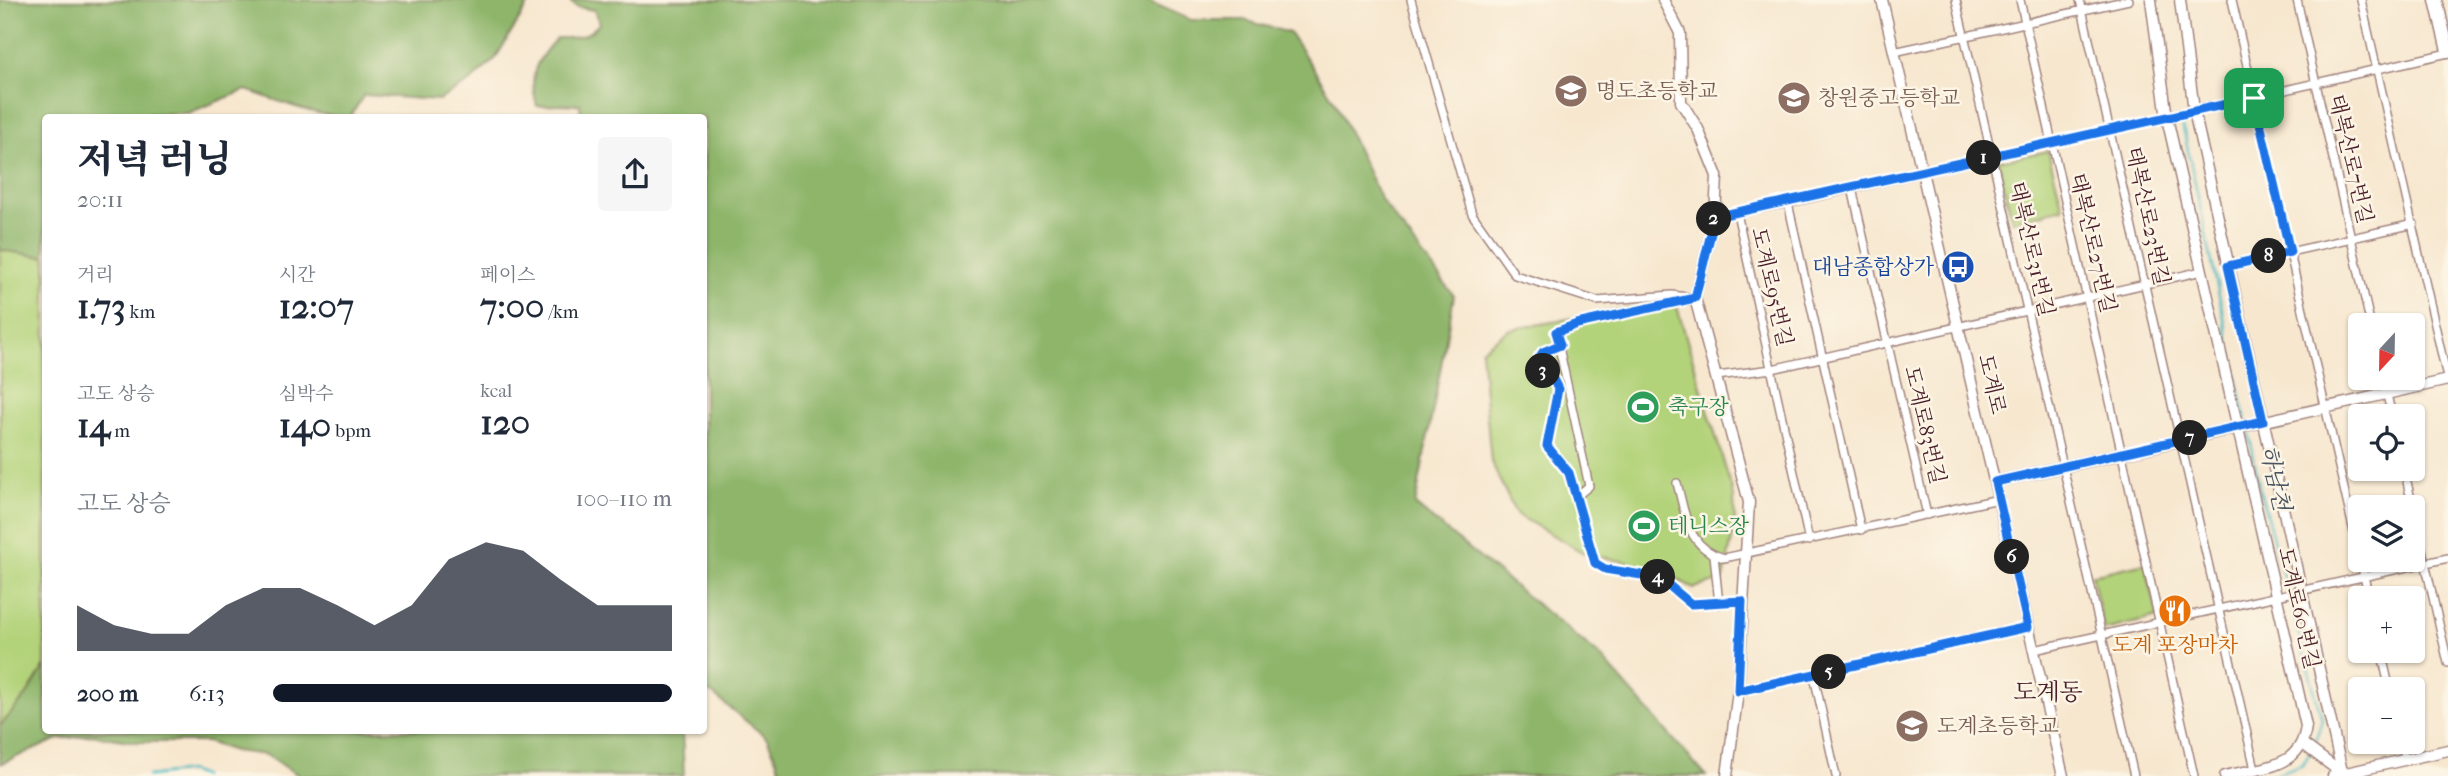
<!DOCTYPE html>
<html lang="ko">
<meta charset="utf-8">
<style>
body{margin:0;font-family:"IM FELL French Canon","Noto Serif KR",serif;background:#f6f6f7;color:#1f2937;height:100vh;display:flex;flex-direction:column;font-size:26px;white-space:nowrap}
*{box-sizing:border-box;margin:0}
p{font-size:23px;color:#747a83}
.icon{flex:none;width:38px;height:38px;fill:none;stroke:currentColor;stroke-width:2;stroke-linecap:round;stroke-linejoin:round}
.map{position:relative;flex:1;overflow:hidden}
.sheet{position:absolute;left:42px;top:114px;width:665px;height:620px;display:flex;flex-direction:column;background:#fff;border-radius:7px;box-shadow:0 2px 5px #0004}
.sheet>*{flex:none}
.needle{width:46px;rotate:202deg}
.fabs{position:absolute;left:2348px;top:313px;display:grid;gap:14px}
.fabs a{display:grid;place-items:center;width:77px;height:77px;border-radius:7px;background:#fff;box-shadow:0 2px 5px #0004;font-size:35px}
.pin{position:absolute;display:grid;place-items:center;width:60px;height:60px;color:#fff;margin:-30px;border-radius:14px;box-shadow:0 4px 10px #0006}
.km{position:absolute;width:35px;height:35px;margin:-18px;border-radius:50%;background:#222;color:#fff;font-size:19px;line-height:35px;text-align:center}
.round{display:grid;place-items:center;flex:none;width:74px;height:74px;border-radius:7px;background:#f6f6f7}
.headline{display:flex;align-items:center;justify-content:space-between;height:119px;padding:0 35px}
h1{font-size:38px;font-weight:800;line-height:52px}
.stats{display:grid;grid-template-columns:repeat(3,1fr);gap:10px;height:119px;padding:7px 35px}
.stats div{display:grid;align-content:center}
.stats b{font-size:35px;font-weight:800}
.stats small{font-size:19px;font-weight:400}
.stats p{font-size:19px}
.chart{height:196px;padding:14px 35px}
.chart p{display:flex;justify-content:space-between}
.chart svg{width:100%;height:126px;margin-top:7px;fill:#111827;opacity:.7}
ul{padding:0 35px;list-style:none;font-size:23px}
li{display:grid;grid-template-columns:112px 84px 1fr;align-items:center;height:52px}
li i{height:18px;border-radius:9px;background:#111827}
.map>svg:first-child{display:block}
.green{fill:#b3d37a;stroke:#7e7952;stroke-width:2}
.forest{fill:#8eb56a;stroke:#6c6a4a;stroke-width:2}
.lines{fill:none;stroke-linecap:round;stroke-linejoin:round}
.stream{stroke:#4bbac3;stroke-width:2.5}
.street-casing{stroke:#a0837d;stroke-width:10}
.secondary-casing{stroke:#a0837d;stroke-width:13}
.primary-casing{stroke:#a0837d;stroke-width:15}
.street{stroke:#fff;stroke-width:7}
.secondary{stroke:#fff;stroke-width:10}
.primary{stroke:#fff;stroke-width:12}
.route-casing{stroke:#fff;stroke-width:14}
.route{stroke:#1a73e8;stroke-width:9}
.labels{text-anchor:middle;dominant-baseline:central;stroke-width:5;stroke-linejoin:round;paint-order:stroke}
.education-label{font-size:21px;fill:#785e54;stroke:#fcf5e5;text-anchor:start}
.street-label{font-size:21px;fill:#4a1f2b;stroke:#fcf5e5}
.transit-label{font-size:21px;fill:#164399;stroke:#fcf5e5;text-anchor:end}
.leisure-label{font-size:21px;fill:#27864d;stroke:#fcf5e5;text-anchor:start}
.food-label{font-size:21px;fill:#c56008;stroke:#fcf5e5}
.water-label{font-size:23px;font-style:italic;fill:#4a5560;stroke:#fcf5e5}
.quarter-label{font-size:24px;fill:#4a1f2b;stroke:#fcf5e5}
</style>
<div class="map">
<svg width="2448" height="776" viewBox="0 0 2448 776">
<rect width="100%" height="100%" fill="#fcf5e5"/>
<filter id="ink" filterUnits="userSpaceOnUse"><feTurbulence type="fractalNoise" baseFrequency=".0143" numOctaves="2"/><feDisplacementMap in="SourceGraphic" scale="14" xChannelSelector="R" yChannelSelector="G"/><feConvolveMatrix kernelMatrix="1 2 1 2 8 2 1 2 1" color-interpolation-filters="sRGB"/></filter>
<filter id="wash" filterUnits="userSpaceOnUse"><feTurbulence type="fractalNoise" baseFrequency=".00686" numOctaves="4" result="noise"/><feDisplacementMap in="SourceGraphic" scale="28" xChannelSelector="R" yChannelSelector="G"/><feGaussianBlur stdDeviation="1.57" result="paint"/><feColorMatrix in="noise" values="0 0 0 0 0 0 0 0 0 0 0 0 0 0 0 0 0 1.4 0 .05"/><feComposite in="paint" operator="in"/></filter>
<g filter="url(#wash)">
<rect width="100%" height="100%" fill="#f7e7cf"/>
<path class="green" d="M2048,151L2063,208L2012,221L1998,161Z
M0,250L46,257L45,666L26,696L0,726Z
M1675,300L1734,497L1735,526L1723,580L1694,588L1653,568L1584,553L1516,514L1491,462L1481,350L1508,330Z
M2145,563L2158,617L2104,630L2092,575Z"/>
<path class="forest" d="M0,0H531L495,59L471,81L439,100L364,95L350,117C314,117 280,101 246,90L188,113L46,117L45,257L0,250Z
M568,0H1146L1191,20H1244L1290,33L1334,100L1381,200L1454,296L1415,505L1600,656L1706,776H783L767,738L710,692L704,694V117H581L580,104L537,106C528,75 535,61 557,38C577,38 586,38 600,23L594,10L577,7Z
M45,666L46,730H682L684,776H300L266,755L234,751L207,742H137L91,735L58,739L0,764V726L26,696Z"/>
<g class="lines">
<path class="stream" d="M2181,118L2246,421
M2248,428L2260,491L2322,719L2314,746
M148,776L189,771L202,776
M2270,776L2303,764L2310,752"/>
</g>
</g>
<g filter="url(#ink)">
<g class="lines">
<defs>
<path id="street" d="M1411,0L1472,214L1515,275L1597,301L1672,295L1695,298
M1956,0L2134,776
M2020,0L2194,776
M2080,0L2255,769
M2232,0L2369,598
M2297,0L2371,326
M2361,0L2448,382
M1894,52L2129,0
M1852,188L1927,515
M1788,203L1861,530
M1737,213L1809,541
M1715,217L1788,203L2448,53
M2228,266L2414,224
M1560,345L1543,352L1540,358L1543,373L1553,379L1558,389L1547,446L1569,473L1595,563L1605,569L1660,578L1691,604L1742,601
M1717,376L1772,369L2202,271
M2383,378L2392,416
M2404,469L2413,508
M1677,483C1686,516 1687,548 1724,558L1999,499
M1576,497L1589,486L1556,333L1578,324L1694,299
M2413,510L2448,663
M1714,555L1719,604
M2034,650L2448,558
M2381,651L2390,690
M1814,676L1836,776
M1738,691L2029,627
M2402,742L2405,759"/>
<path id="secondary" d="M1663,0L1680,33L1681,102L1698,129L1717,176L1715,217L1695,298L1749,502L1738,691L1727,776
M1882,0L2063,776
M2151,0L2167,118L2306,726C2301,770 2261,767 2225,776
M2180,0L2194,111L2343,776
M1995,482L2448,380
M2303,744L2343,774
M2333,776L2448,750"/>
<path id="primary" d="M2436,0L2448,51"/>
</defs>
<use href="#street" class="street-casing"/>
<use href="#secondary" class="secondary-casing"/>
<use href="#primary" class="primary-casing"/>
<use href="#street" class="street"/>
<use href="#secondary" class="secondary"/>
<use href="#primary" class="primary"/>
</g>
</g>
<g class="lines" filter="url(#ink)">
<defs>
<path id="route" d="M2254,98L2290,252L2228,266L2263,421L1995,482L2028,627L1738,691L1742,601L1691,604L1660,578L1605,569L1595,563L1569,473L1547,446L1558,389L1553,379L1543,373L1539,358L1543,352L1560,345L1556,332L1577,324L1695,298L1715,217Z"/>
</defs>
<use href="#route" class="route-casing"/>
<use href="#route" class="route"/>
</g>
<defs>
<symbol id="school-disc" viewBox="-11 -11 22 22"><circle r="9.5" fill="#8d6e63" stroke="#fcf5e5"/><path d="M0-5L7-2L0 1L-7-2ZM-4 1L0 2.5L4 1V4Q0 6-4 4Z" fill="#fff"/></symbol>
<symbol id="bus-disc" viewBox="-11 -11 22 22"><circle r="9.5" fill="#1a4fb4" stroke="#fcf5e5"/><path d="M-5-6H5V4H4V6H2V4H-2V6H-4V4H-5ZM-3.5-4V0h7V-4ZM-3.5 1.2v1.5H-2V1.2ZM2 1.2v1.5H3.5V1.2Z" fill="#fff"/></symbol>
<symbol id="stadium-disc" viewBox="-11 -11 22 22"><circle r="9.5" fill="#2e9e5b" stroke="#fcf5e5"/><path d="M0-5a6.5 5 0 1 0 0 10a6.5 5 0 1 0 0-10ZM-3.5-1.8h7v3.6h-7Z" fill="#fff"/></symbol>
<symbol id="restaurant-disc" viewBox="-11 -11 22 22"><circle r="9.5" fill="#e8710a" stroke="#fcf5e5"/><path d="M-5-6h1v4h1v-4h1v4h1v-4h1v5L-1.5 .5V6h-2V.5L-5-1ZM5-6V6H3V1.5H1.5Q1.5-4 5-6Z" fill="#fff"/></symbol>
</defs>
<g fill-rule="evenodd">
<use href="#school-disc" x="1552" y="72" width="38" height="38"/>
<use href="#school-disc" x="1775" y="79" width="38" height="38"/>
<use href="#bus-disc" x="1939" y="248" width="38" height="38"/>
<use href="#stadium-disc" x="1624" y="388" width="38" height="38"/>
<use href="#stadium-disc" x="1625" y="507" width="38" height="38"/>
<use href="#restaurant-disc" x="2156" y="592" width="38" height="38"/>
<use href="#school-disc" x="1893" y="707" width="38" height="38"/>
</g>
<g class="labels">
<g class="education-label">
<text x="1596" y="91">명도초등학교</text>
<text x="1818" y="98">창원중고등학교</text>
<text x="1937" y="726">도계초등학교</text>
</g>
<g class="street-label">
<text transform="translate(2351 159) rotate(77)">태복산로7번길</text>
<text transform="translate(2148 216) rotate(78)">태복산로23번길</text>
<text transform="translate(2093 243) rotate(77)">태복산로27번길</text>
<text transform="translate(2032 249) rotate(77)">태복산로31번길</text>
<text transform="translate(1772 287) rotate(77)">도계로95번길</text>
<text transform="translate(1992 384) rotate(77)">도계로</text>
<text transform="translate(1925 425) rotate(77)">도계로83번길</text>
<text transform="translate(2299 608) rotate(77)">도계로60번길</text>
</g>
<g class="transit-label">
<text x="1934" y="267">대남종합상가</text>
</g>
<g class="leisure-label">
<text x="1668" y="407">축구장</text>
<text x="1668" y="526">테니스장</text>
</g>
<g class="food-label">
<text x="2175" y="645">도계 포장마차</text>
</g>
<g class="water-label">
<text transform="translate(2275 478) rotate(77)">하남천</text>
</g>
<g class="quarter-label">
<text x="2048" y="692">도계동</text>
</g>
</g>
</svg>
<div class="fabs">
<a><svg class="needle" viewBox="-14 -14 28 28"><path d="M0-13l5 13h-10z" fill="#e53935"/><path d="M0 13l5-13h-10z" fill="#747a83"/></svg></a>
<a><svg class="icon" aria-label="locate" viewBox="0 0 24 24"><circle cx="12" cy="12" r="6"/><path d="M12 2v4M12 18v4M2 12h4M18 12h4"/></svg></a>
<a><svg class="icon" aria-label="layers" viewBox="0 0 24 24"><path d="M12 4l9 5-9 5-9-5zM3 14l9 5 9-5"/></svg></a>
<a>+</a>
<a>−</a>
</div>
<div class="pin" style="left:2254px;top:98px;background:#1e9e55"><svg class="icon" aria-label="arrive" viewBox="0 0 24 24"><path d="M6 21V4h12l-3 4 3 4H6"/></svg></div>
<b class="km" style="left:1984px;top:158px">1</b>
<b class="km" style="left:1714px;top:219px">2</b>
<b class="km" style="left:1543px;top:371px">3</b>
<b class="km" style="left:1658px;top:577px">4</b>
<b class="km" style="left:1829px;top:672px">5</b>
<b class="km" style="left:2012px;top:557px">6</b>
<b class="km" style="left:2190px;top:438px">7</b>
<b class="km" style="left:2269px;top:256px">8</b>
<section class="sheet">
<div class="headline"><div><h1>저녁 러닝</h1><p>20:11</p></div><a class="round"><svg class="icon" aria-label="share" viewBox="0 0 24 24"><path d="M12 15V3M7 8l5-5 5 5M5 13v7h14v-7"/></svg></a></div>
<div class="stats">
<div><p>거리</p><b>1.73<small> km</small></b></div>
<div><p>시간</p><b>12:07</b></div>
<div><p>페이스</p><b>7:00<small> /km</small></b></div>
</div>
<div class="stats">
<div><p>고도 상승</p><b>14<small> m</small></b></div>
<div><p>심박수</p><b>140<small> bpm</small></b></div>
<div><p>kcal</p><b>120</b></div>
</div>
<div class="chart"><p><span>고도 상승</span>100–110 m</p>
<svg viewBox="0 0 160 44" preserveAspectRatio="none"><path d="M0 44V28L10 35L20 38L30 38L40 28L50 22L60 22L70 28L80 35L90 28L100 12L110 6L120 9L130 19L140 28L150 28L160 28V44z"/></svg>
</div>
<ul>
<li><b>200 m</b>6:13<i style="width:100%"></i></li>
</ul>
</section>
</div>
